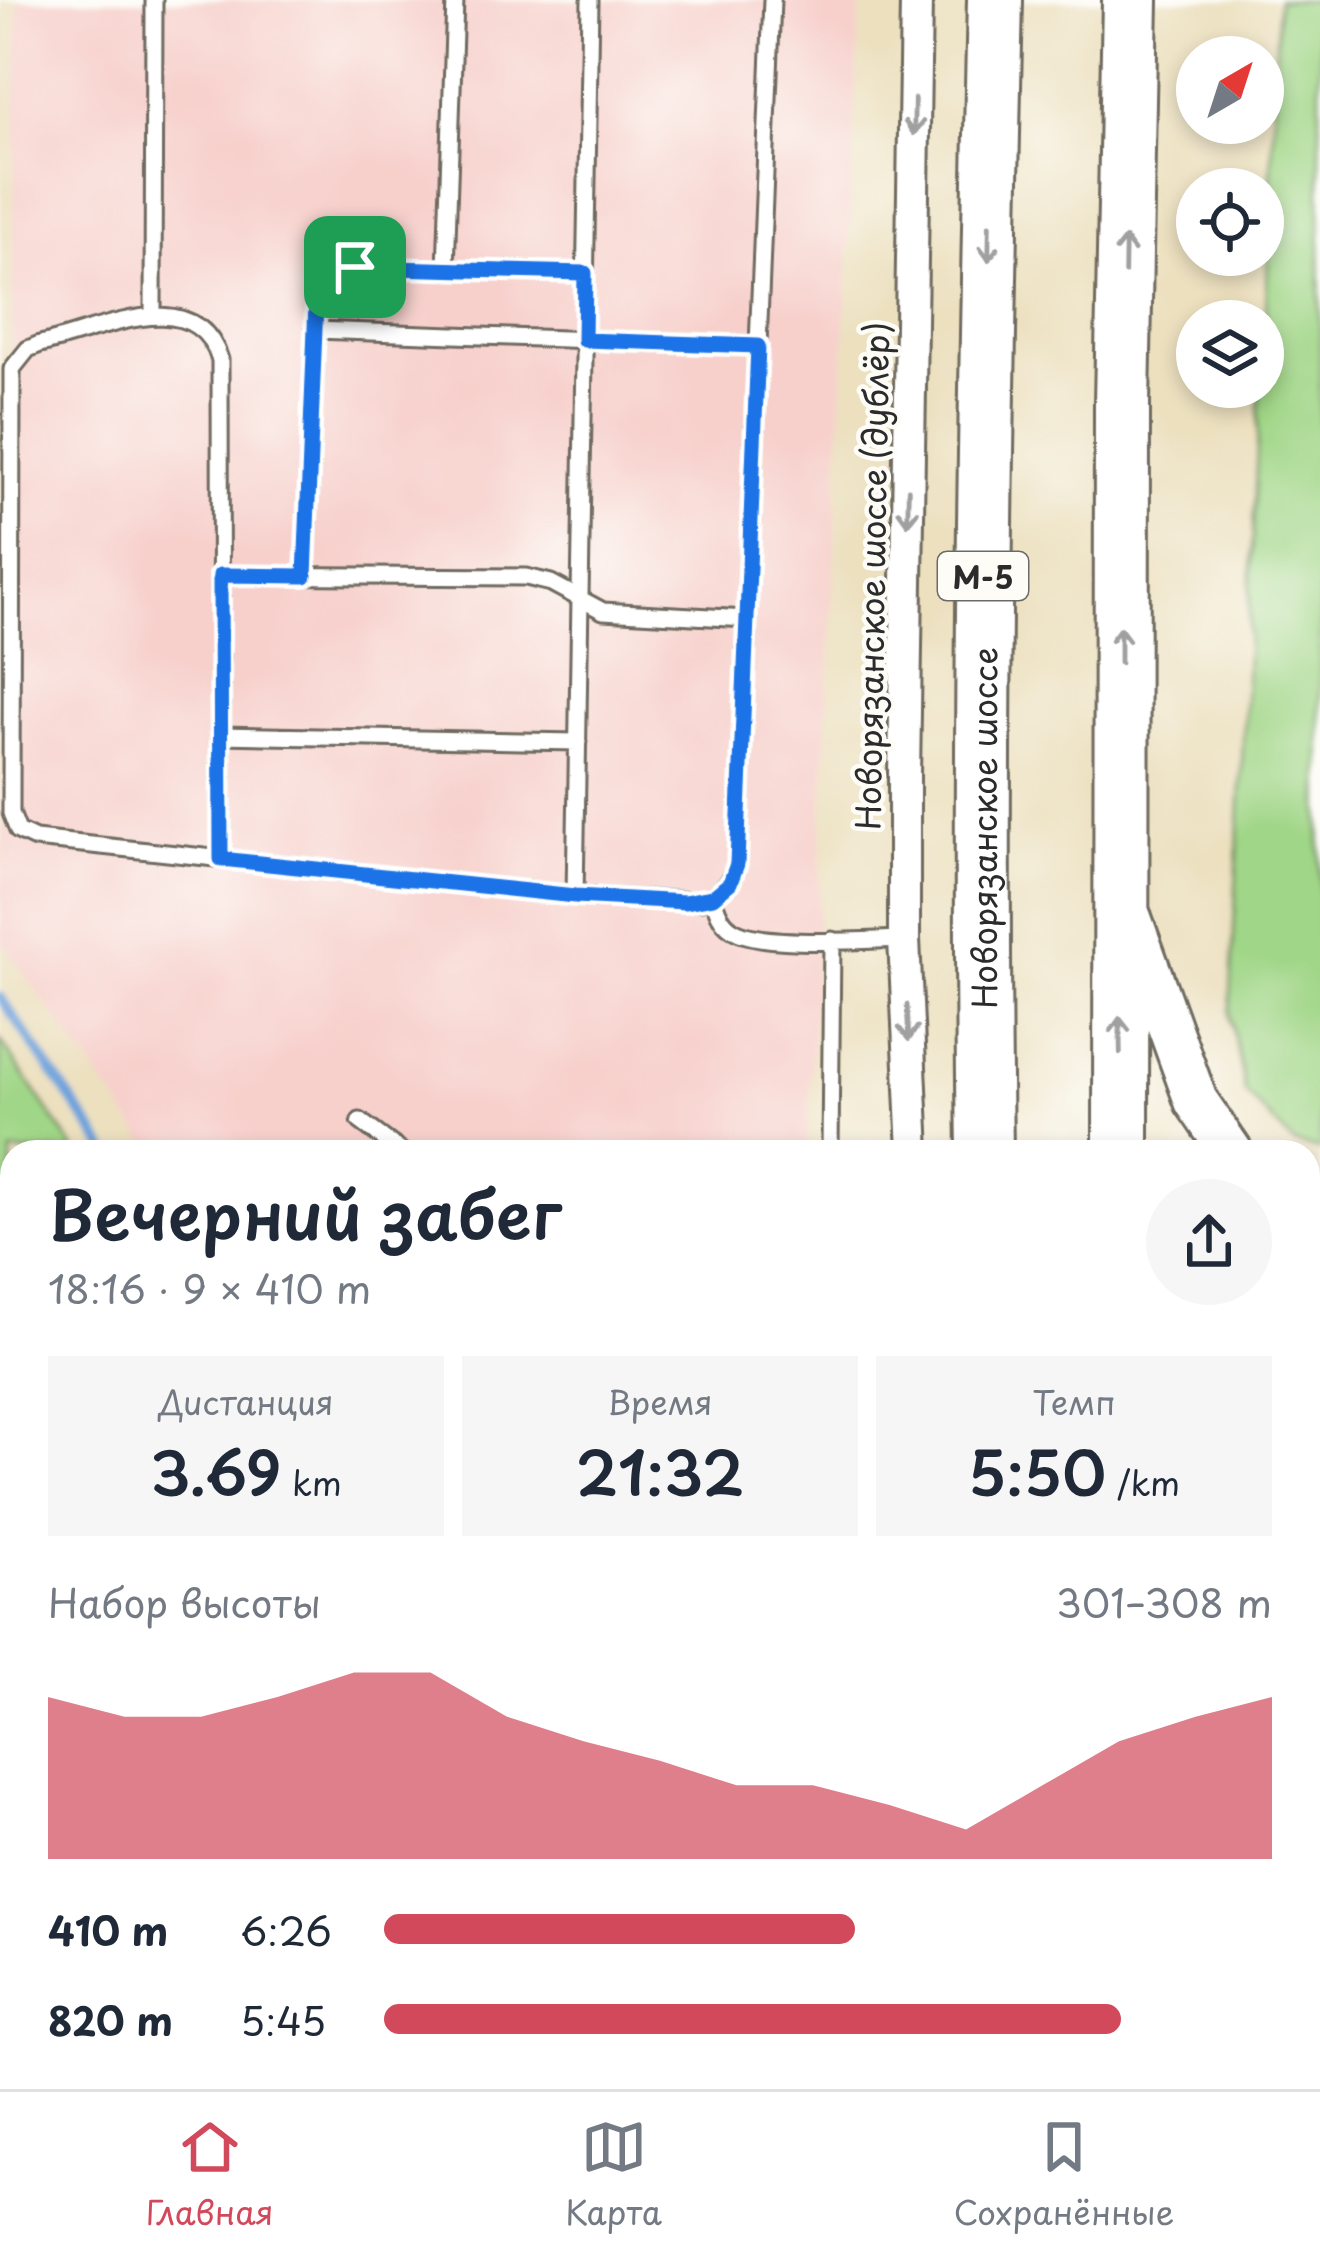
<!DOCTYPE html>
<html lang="ru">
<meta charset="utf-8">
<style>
body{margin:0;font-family:"Playpen Sans",sans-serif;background:#f6f6f7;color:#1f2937;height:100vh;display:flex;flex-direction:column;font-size:45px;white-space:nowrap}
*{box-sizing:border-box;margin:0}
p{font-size:39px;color:#747a83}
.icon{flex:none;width:66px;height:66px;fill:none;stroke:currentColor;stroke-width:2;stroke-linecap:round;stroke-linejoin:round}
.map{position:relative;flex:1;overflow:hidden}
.side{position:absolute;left:0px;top:1140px;width:1320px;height:951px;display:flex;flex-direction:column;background:#fff;border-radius:36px 36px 0 0;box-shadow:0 6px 18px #0003}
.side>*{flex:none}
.needle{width:78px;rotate:39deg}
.fabs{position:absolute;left:1176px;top:36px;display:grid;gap:24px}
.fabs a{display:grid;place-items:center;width:108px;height:108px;border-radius:50%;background:#fff;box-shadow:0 6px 18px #0003;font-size:60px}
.pin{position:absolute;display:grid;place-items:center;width:102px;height:102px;color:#fff;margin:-51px;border-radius:24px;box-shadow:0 6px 18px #0006}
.round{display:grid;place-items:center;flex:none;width:126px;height:126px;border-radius:63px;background:#f6f6f7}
.headline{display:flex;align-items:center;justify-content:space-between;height:204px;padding:0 48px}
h1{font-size:66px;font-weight:600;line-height:90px}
.stats{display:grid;grid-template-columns:repeat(3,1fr);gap:18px;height:204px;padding:12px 48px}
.stats div{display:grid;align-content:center;border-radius:0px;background:#f6f6f7;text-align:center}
.stats b{font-size:60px;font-weight:600}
.stats small{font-size:33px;font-weight:400}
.stats p{font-size:33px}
.chart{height:336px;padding:24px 48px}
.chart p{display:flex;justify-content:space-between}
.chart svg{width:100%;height:216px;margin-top:12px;fill:#d1495b;opacity:.7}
ul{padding:0 48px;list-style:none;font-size:39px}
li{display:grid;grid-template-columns:192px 144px 1fr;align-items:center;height:90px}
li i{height:30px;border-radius:15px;background:#d1495b}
.tabs{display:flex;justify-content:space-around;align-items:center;height:168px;border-top:3px solid #e0e1e3;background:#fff;font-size:33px;color:#747a83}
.tabs a{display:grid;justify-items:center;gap:6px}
.tabs .active{color:#d1495b}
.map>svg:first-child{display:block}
.built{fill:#f7d0cc}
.green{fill:#a0d687;stroke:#668059;stroke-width:3}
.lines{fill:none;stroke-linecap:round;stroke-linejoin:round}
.stream{stroke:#6fa3db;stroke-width:10}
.lane-casing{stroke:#6f6a5f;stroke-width:21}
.street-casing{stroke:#6f6a5f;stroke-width:36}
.secondary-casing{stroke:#6f6a5f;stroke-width:48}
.highway-casing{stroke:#6f6a5f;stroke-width:60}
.lane{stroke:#fff;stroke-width:15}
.street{stroke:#fff;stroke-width:30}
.secondary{stroke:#fff;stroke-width:42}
.highway{stroke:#fff;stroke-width:54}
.oneway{stroke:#a0a0a0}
.route-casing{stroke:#fff;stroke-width:24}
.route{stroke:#1a73e8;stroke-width:15}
.labels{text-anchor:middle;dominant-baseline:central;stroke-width:9;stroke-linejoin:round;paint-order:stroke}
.shield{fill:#fdfcf7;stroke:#6a6a68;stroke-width:3}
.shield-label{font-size:30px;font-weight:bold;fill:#2b2b2b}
.street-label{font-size:33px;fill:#2b2b2b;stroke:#fdfcf7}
</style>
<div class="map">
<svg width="1320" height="2089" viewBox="0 0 1320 2089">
<rect width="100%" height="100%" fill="#fdfcf7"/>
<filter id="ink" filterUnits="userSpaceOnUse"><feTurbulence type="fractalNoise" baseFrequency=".00833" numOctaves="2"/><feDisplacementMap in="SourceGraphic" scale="24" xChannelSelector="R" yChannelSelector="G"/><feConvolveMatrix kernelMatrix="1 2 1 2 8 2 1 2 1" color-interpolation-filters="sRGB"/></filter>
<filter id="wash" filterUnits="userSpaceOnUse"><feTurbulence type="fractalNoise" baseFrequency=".004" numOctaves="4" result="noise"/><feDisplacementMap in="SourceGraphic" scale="48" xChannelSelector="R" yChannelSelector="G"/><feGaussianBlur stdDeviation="2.7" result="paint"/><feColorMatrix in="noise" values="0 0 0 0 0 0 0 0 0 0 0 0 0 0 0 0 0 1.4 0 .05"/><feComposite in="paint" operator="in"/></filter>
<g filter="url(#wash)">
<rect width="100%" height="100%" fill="#ece0bf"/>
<path class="built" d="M18,0H860L807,1152H153L0,940Z"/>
<path class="green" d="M1278,0H1320V1150L1293,1143L1245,1092L1230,1015L1260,387H1263Z
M0,1040L76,1152H12V1734H0Z"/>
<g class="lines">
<path class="stream" d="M0,997L108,1152"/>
</g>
</g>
<g filter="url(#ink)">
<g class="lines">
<defs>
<path id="lane" d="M446,270L455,0
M153,314L154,0
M315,330L758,346
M220,575L526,577L551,583L603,611L747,619
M305,576L316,304L328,278L355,267L585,273
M220,735L578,742
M221,859L220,360C195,280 97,332 40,344L28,349L12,369L11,813L18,831L35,839L575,896L701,901C721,894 730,883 737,864L772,0
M575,896L590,0
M713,897C717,910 720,921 732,929C759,948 867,940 904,939
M360,1121L402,1152
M830,1152L832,940
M990,2079L992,2089"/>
<path id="street" d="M914,1152L904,939V776L916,0
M0,1754L12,1755
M1033,2079L1036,2089
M387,2089L415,2079"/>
<path id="secondary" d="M1130,918L1196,1101L1231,1152
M1308,1203L1320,1205"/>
<g id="highway">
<path id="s1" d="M985,1152C979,768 986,384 995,0"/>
<path d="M1121,1152L1122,404L1130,0"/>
<path d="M1103,2079L1105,2089"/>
<path d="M1244,2079L1246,2089"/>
</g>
</defs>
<use href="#lane" class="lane-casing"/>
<use href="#street" class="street-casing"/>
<use href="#secondary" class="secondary-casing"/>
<use href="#highway" class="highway-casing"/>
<use href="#lane" class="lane"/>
<use href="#street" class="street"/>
<use href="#secondary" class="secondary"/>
<use href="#highway" class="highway"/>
</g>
<defs><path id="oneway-shaft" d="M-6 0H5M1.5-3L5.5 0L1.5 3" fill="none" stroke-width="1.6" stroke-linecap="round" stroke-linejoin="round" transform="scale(3)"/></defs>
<g class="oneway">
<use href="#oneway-shaft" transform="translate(914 117) rotate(91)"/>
<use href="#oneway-shaft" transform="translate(989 243) rotate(91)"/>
<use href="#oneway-shaft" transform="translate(1125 255) rotate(-89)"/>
<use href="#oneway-shaft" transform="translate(908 507) rotate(91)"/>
<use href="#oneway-shaft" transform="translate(1120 645) rotate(-90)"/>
<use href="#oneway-shaft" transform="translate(908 1023) rotate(87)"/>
<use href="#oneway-shaft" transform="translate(1120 1035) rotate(-91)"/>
</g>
</g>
<g class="lines" filter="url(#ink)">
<defs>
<path id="route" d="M355,267L585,273L584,340L758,346L737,864L730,883L713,897L685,902L575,896L221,859L220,575L305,576L316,304C321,281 332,272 355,267Z"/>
</defs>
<use href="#route" class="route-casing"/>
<use href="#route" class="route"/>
</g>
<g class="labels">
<rect class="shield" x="938" y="552" width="90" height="48" rx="9"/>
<g class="shield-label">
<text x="983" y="576">М-5</text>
</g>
<g class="street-label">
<text transform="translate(871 576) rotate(-89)">Новорязанское шоссе (дублёр)</text>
<text stroke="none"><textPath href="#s1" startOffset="324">Новорязанское шоссе</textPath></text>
</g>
</g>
</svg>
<div class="fabs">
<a><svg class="needle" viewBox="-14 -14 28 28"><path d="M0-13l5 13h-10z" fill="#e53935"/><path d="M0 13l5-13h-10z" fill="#747a83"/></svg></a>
<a><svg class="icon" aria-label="locate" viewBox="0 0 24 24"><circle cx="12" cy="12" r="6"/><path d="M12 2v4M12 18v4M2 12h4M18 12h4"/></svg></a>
<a><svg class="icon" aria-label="layers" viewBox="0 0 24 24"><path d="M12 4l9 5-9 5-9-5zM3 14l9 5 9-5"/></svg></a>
</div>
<div class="pin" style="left:355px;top:267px;background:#1e9e55"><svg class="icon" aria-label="arrive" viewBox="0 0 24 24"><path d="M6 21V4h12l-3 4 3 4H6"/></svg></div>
<section class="side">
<div class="headline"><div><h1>Вечерний забег</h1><p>18:16 · 9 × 410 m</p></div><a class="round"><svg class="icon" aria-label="share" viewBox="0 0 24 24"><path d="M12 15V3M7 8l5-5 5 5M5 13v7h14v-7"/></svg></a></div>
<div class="stats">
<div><p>Дистанция</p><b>3.69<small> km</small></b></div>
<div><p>Время</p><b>21:32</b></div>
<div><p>Темп</p><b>5:50<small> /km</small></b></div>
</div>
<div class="chart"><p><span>Набор высоты</span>301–308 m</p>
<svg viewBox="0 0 160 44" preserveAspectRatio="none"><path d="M0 44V11L10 15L20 15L30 11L40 6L50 6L60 15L70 20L80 24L90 29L100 29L110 33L120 38L130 29L140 20L150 15L160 11V44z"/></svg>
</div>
<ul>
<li><b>410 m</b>6:26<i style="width:53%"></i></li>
<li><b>820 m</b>5:45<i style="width:83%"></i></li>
</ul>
</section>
</div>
<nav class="tabs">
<a class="active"><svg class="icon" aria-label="home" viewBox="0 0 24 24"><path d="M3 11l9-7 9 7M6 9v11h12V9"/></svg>Главная</a>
<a><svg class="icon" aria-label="map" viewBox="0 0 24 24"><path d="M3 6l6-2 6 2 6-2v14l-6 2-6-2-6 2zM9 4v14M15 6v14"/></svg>Карта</a>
<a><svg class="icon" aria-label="saved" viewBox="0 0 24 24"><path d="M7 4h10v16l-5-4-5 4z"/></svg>Сохранённые</a>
</nav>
